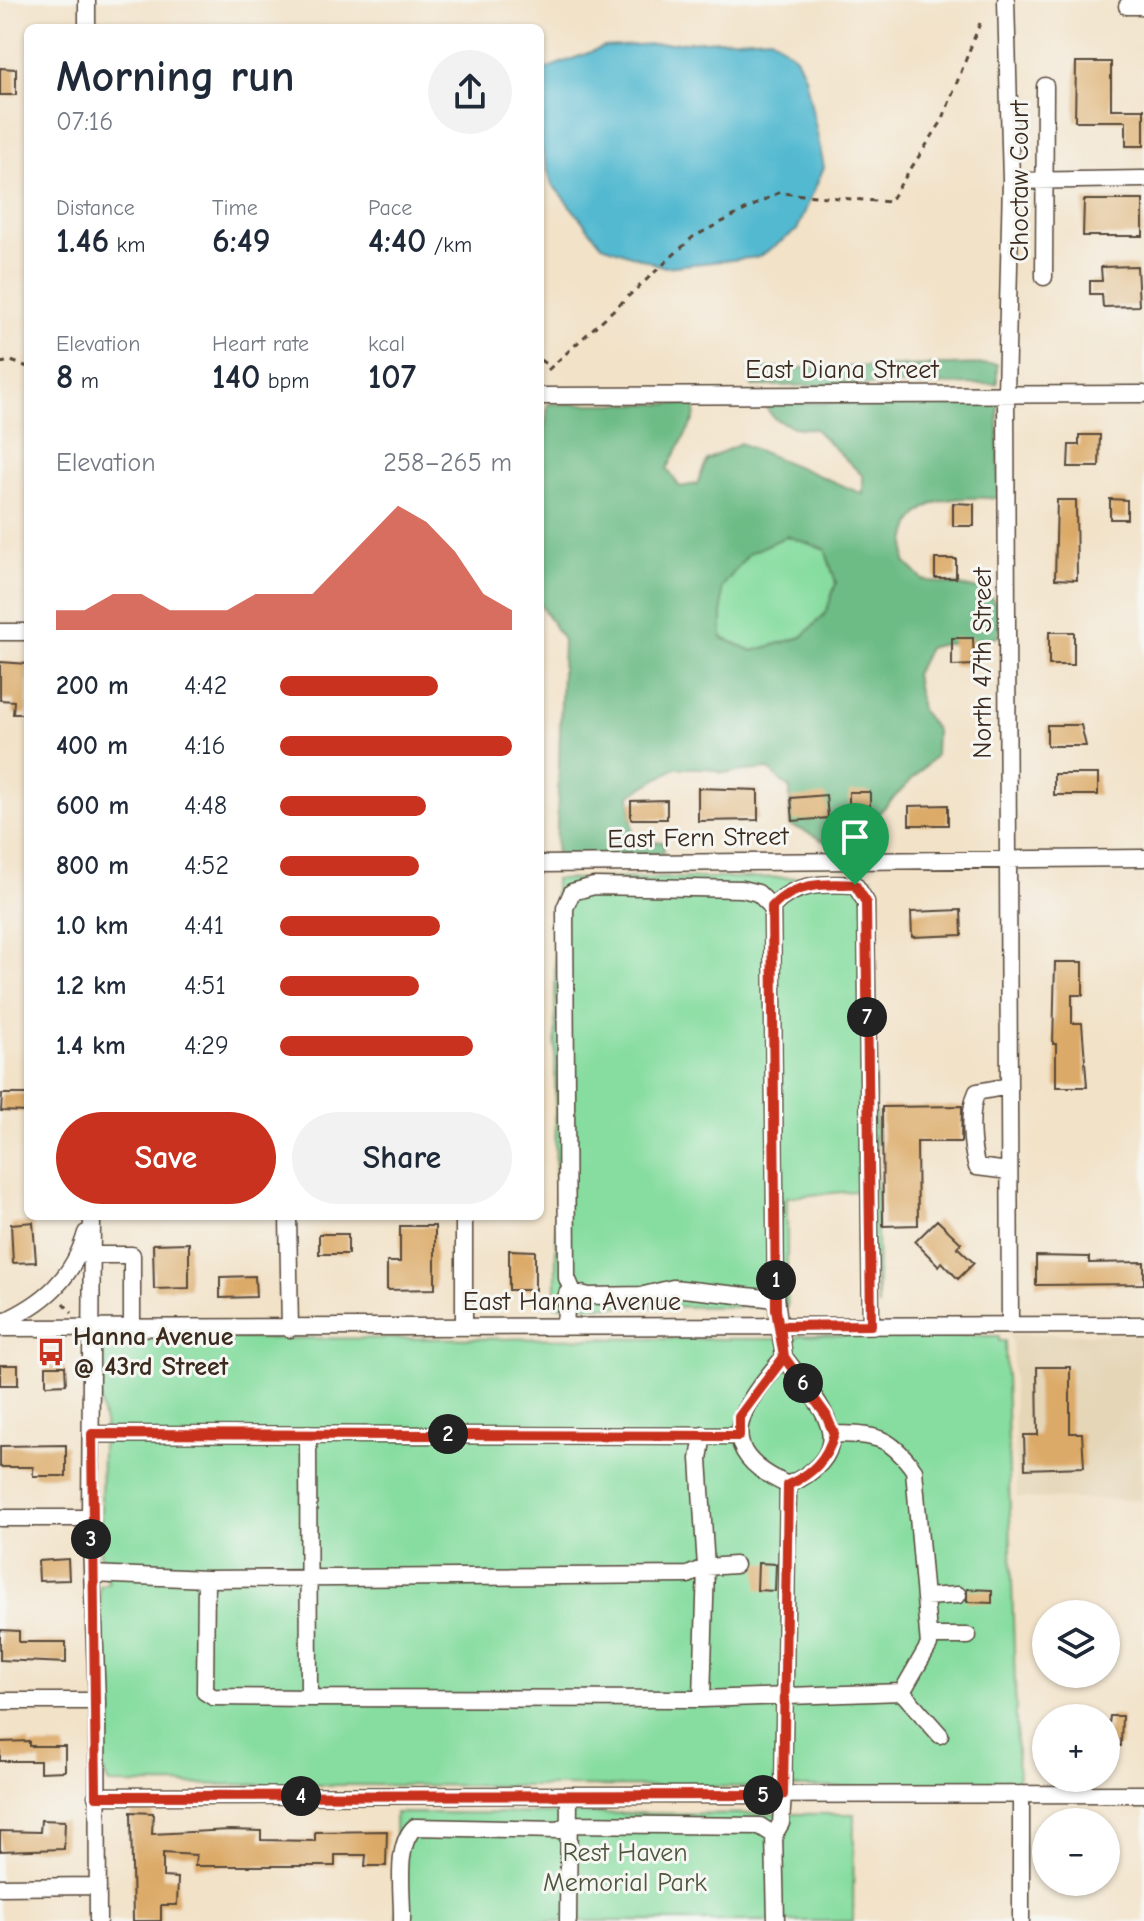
<!DOCTYPE html>
<meta charset="utf-8">
<style>
body{margin:0;font-family:"Comic Neue",sans-serif;background:#f2f2f3;color:#1f2937;height:100vh;display:flex;flex-direction:column;font-size:30px;white-space:nowrap}
*{box-sizing:border-box;margin:0}
p{font-size:26px;color:#747a83}
.icon{flex:none;width:44px;height:44px;fill:none;stroke:currentColor;stroke-width:2;stroke-linecap:round;stroke-linejoin:round}
.map{position:relative;flex:1;overflow:hidden}
.details{position:absolute;left:24px;top:24px;width:520px;height:1196px;display:flex;flex-direction:column;background:#fff;border-radius:12px;box-shadow:0 2px 6px #0004}
.details>*{flex:none}
.buttons{position:absolute;left:1032px;top:1600px;display:grid;gap:16px}
.buttons a{display:grid;place-items:center;width:88px;height:88px;border-radius:50%;background:#fff;box-shadow:0 2px 6px #0004;font-size:40px}
.pin{position:absolute;display:grid;place-items:center;width:68px;height:68px;color:#fff;margin:-82px -34px;border-radius:50% 50% 50% 0;rotate:-45deg;box-shadow:0 0 8px #0007}
.pin .icon{rotate:45deg}
.km{position:absolute;width:40px;height:40px;margin:-20px;border-radius:50%;background:#222;color:#fff;font-size:22px;line-height:40px;text-align:center}
.round{display:grid;place-items:center;flex:none;width:84px;height:84px;border-radius:42px;background:#f2f2f3}
.overview{display:flex;align-items:center;justify-content:space-between;height:136px;padding:0 32px}
h1{font-size:44px;font-weight:600;line-height:60px}
.figures{display:grid;grid-template-columns:repeat(3,1fr);gap:12px;height:136px;padding:8px 32px}
.figures div{display:grid;align-content:center}
.figures b{font-size:34px;font-weight:600}
.figures small{font-size:22px;font-weight:400}
.figures p{font-size:22px}
.chart{height:224px;padding:16px 32px}
.chart p{display:flex;justify-content:space-between}
.chart svg{width:100%;height:144px;margin-top:8px;fill:#c8321e;opacity:.7}
.cta{display:flex;gap:16px;margin-top:auto;padding:16px 32px}
.cta a{flex:1;height:92px;border-radius:48px;background:#c8321e;color:#fff;font-size:32px;font-weight:600;line-height:92px;text-align:center}
.cta a+a{background:#f2f2f3;color:#1f2937}
ul{padding:0 32px;list-style:none;font-size:26px}
li{display:grid;grid-template-columns:128px 96px 1fr;align-items:center;height:60px}
li i{height:20px;border-radius:10px;background:#c8321e}
.map>svg:first-child{display:block}
.built{fill:#e5d6b7}
.green{fill:#87dda0;stroke:#61845f;stroke-width:2}
.forest{fill:#6dbc86;stroke:#547352;stroke-width:2;fill-rule:evenodd}
.water{fill:#52b9d0;stroke:#467277;stroke-width:2}
.building{fill:#dcaa68}
.lines{fill:none;stroke-linecap:round;stroke-linejoin:round}
.minor-casing{stroke:#564638;stroke-width:19}
.path{stroke:#564638;stroke-width:3;stroke-dasharray:6 6;stroke-linecap:butt}
.minor{stroke:#fff;stroke-width:16}
.route-casing{stroke:#fff;stroke-width:16}
.route{stroke:#c8321e;stroke-width:10}
.labels{text-anchor:middle;dominant-baseline:central;stroke-width:6;stroke-linejoin:round;paint-order:stroke}
.street-label{font-size:26px;fill:#3b2a1e;stroke:#f6f6f2}
.poi-label{font-size:26px;font-weight:bold;fill:#3b2a1e;stroke:#f6f6f2;text-anchor:start}
.park-label{font-size:26px;fill:#4e573e;stroke:#f6f6f2}
</style>
<div class="map">
<svg width="1144" height="1921" viewBox="0 0 1144 1921">
<rect width="100%" height="100%" fill="#f6f6f2"/>
<filter id="ink" filterUnits="userSpaceOnUse"><feTurbulence type="fractalNoise" baseFrequency=".0125" numOctaves="2"/><feDisplacementMap in="SourceGraphic" scale="16" xChannelSelector="R" yChannelSelector="G"/><feConvolveMatrix kernelMatrix="1 2 1 2 8 2 1 2 1" color-interpolation-filters="sRGB"/></filter>
<filter id="wash" filterUnits="userSpaceOnUse"><feTurbulence type="fractalNoise" baseFrequency=".006" numOctaves="4" result="noise"/><feDisplacementMap in="SourceGraphic" scale="32" xChannelSelector="R" yChannelSelector="G"/><feGaussianBlur stdDeviation="1.8" result="paint"/><feColorMatrix in="noise" values="0 0 0 0 0 0 0 0 0 0 0 0 0 0 0 0 0 1.4 0 .05"/><feComposite in="paint" operator="in"/></filter>
<g filter="url(#wash)">
<rect width="100%" height="100%" fill="#f2e2c8"/>
<path class="built" d="M1008,1334L1139,1335L1141,1500L1017,1498L1012,1341Z"/>
<path class="green" d="M787,536L825,549L836,583L826,613L802,637L753,651L722,638V587L749,553Z
M872,877L878,1307L865,1190L787,1197V1307L556,1306L555,879Z
M800,1335L999,1336V1341H1005L1018,1788L109,1784L103,1771L100,1586L109,1582L100,1567L102,1445L108,1440C102,1419 92,1361 107,1344L123,1338L777,1339L791,1342Z
M395,1813L854,1814L853,1921H397Z"/>
<path class="forest" d="M997,364V384L752,386L750,369Z
M998,402L999,498C944,497 904,496 905,562L923,580L986,590L999,609V636C975,645 953,639 928,648L915,674L921,710L936,730L935,756L869,823L862,842L851,851C825,847 815,832 790,826V789L768,769L722,773L707,768H676L630,795L633,840L663,842L664,853L556,855L563,640L540,604V471L548,404H696L694,419L667,469L680,487L697,484L707,460L740,443L863,494V476L815,429L793,427L775,419L762,403ZM787,536L825,549L836,583L826,613L802,637L753,651L722,638V587L749,553Z"/>
<path class="water" d="M771,37L796,57L805,76L824,167L797,230L759,257L665,267L602,245L552,184L540,144V71L604,47Z"/>
<g id="blocks">
<path class="building" d="M1076,62H1111V109H1144V146H1126V121H1075Z
M0,68L16,69V95H0Z
M1084,200H1143V236H1083Z
M1137,266L1139,306L1103,307L1102,294H1090V281H1102L1101,267Z
M1079,435H1100L1099,467H1068L1069,445H1079Z
M1110,499L1127,500V519H1110Z
M1057,500H1076L1077,580L1055,579Z
M953,503L974,504V526H953Z
M935,559H956V578H935Z
M1049,632H1074V665H1049Z
M952,638H973L974,665L952,666Z
M0,662L28,664L26,714H13L14,701L0,700Z
M1047,725H1081L1086,746H1047Z
M1054,774H1098V795H1054Z
M698,788L758,790V820L698,821Z
M849,792H870V827H849Z
M826,795L828,818L793,821L791,798Z
M667,800V819H631V801Z
M948,805V825H909V806Z
M961,910L962,935L912,937L911,912Z
M1055,962H1083V995H1072V1023H1082L1087,1087H1056V1044H1053Z
M2,1094H28V1112L1,1111Z
M962,1106L961,1142H917L918,1225L883,1226L882,1107Z
M937,1220L961,1243L957,1247L974,1263L958,1279L942,1262L939,1266L915,1242Z
M33,1222L36,1262L13,1263L11,1224Z
M400,1226H435V1289L387,1290V1262H400Z
M319,1234H348V1254H319Z
M189,1243V1288L154,1289L153,1244Z
M509,1250L535,1251V1290H509Z
M1036,1256L1089,1257V1263L1144,1262V1284L1036,1285Z
M255,1276L256,1297L220,1298V1277Z
M0,1365H18V1385H0Z
M46,1366H65L66,1384L46,1385Z
M1037,1367H1070V1433H1082L1084,1467L1025,1469L1024,1435H1038Z
M66,1445V1476H33V1467H0V1446Z
M68,1559L69,1580L39,1581L38,1561Z
M758,1563L776,1564L775,1591L757,1590Z
M967,1589L992,1590V1603L967,1602Z
M0,1630L19,1631V1642H66V1663L0,1660Z
M1110,1716H1122L1121,1746L1106,1745Z
M29,1741V1746H65V1771L40,1772V1761H0V1742Z
M131,1812L153,1813L152,1834L230,1830L261,1831V1840L315,1841V1832L387,1831L386,1866H365L366,1855H335V1866H195L196,1855L163,1853V1877L178,1878L177,1905H161V1921H133Z
M41,1820L65,1821L64,1849L0,1851V1831L40,1832Z"/>
</g>
</g>
<g filter="url(#ink)">
<use href="#blocks" fill-opacity="0" stroke="#564638" stroke-width="2"/>
<g class="lines">
<defs>
<path id="minor" d="M1006,0L1011,181L1006,393L1010,1325
M1127,6H1144
M87,28V0
M1011,181L1144,179
M1044,277L1045,86
M540,396L1144,394
M0,632H28
M540,864L1144,858
M772,907C794,883 824,883 855,885L866,902L871,1325
M1009,1086L977,1092C968,1111 971,1147 977,1167L1009,1171
M92,1216L90,1518L97,1701L98,1921
M288,1216L290,1329
M92,1255H132V1329
M0,1323C43,1304 73,1279 86,1233
M464,1326V1216
M565,1326L567,1294L573,1292
M0,1328L1144,1325
M784,1357C820,1405 866,1449 788,1485
M92,1434L739,1436
M0,1518H90
M92,1574L206,1579L688,1575L706,1567L735,1565
M206,1579L205,1692L213,1697L309,1698L308,1434
M925,1597L958,1595
M929,1636H968
M902,1692L940,1735
M309,1698L702,1699L706,1567L699,1459L703,1435
M702,1699L902,1692L929,1645L914,1470C889,1435 875,1435 834,1434
M0,1701H97
M1021,1794V1921
M96,1796L1144,1794
M774,1835L781,1823L783,1795L788,1485C708,1449 741,1407 784,1357L776,1299L772,907L758,893L742,889L594,886L572,892L565,908L567,1278L573,1292L589,1296L644,1295L673,1288L776,1299
M0,1887L98,1886
M402,1921C403,1895 394,1845 415,1827L559,1830L568,1824L760,1826L774,1835L776,1921
M568,1921L569,1795"/>
</defs>
<use href="#minor" class="minor-casing"/>
<path class="path" d="M540,360L551,367
M0,363L11,361L28,367
M548,370L693,237L778,193L889,202L942,121L980,23
M63,1303L72,1313"/>
<use href="#minor" class="minor"/>
</g>
</g>
<g class="lines" filter="url(#ink)">
<defs>
<path id="route" d="M855,885C824,883 794,883 772,907L776,1310L784,1357L739,1417V1436L92,1434L96,1796L783,1795L788,1485C812,1474 827,1460 834,1434L826,1415L784,1357L780,1326L871,1325L866,902L855,885"/>
</defs>
<use href="#route" class="route-casing"/>
<use href="#route" class="route"/>
</g>
<defs>
<symbol id="bus-bare" viewBox="-9 -9 18 18"><path d="M-5-6H5V4H4V6H2V4H-2V6H-4V4H-5ZM-3.5-4V0h7V-4ZM-3.5 1.2v1.5H-2V1.2ZM2 1.2v1.5H3.5V1.2Z" fill="#c8321e" stroke="#f6f6f2" stroke-width="2.5" paint-order="stroke"/></symbol>
</defs>
<g fill-rule="evenodd">
<use href="#bus-bare" x="31" y="1332" width="40" height="40"/>
</g>
<g class="labels">
<g class="street-label">
<text transform="translate(1020 181) rotate(-90)">Choctaw Court</text>
<text x="842" y="370">East Diana Street</text>
<text transform="translate(983 663) rotate(-90)">North 47th Street</text>
<text transform="translate(698 838) rotate(-1)">East Fern Street</text>
<text x="572" y="1302">East Hanna Avenue</text>
</g>
<g class="poi-label">
<text x="73" y="1337">Hanna Avenue<tspan x="73" dy="30">@ 43rd Street</tspan></text>
</g>
<g class="park-label">
<text x="625" y="1853">Rest Haven<tspan x="625" dy="30">Memorial Park</tspan></text>
</g>
</g>
</svg>
<div class="buttons">
<a><svg class="icon" aria-label="layers" viewBox="0 0 24 24"><path d="M12 4l9 5-9 5-9-5zM3 14l9 5 9-5"/></svg></a>
<a>+</a>
<a>−</a>
</div>
<div class="pin" style="left:855px;top:885px;background:#1e9e55"><svg class="icon" aria-label="arrive" viewBox="0 0 24 24"><path d="M6 21V4h12l-3 4 3 4H6"/></svg></div>
<b class="km" style="left:776px;top:1280px">1</b>
<b class="km" style="left:448px;top:1434px">2</b>
<b class="km" style="left:91px;top:1539px">3</b>
<b class="km" style="left:301px;top:1796px">4</b>
<b class="km" style="left:763px;top:1795px">5</b>
<b class="km" style="left:803px;top:1383px">6</b>
<b class="km" style="left:867px;top:1017px">7</b>
<section class="details">
<div class="overview"><div><h1>Morning run</h1><p>07:16</p></div><a class="round"><svg class="icon" aria-label="share" viewBox="0 0 24 24"><path d="M12 15V3M7 8l5-5 5 5M5 13v7h14v-7"/></svg></a></div>
<div class="figures">
<div><p>Distance</p><b>1.46<small> km</small></b></div>
<div><p>Time</p><b>6:49</b></div>
<div><p>Pace</p><b>4:40<small> /km</small></b></div>
</div>
<div class="figures">
<div><p>Elevation</p><b>8<small> m</small></b></div>
<div><p>Heart rate</p><b>140<small> bpm</small></b></div>
<div><p>kcal</p><b>107</b></div>
</div>
<div class="chart"><p><span>Elevation</span>258–265 m</p>
<svg viewBox="0 0 160 44" preserveAspectRatio="none"><path d="M0 44V38L10 38L20 33L30 33L40 38L50 38L60 38L70 33L80 33L90 33L100 24L110 15L120 6L130 11L140 20L150 33L160 38V44z"/></svg>
</div>
<ul>
<li><b>200 m</b>4:42<i style="width:68%"></i></li>
<li><b>400 m</b>4:16<i style="width:100%"></i></li>
<li><b>600 m</b>4:48<i style="width:63%"></i></li>
<li><b>800 m</b>4:52<i style="width:60%"></i></li>
<li><b>1.0 km</b>4:41<i style="width:69%"></i></li>
<li><b>1.2 km</b>4:51<i style="width:60%"></i></li>
<li><b>1.4 km</b>4:29<i style="width:83%"></i></li>
</ul>
<div class="cta"><a>Save</a><a>Share</a></div>
</section>
</div>
